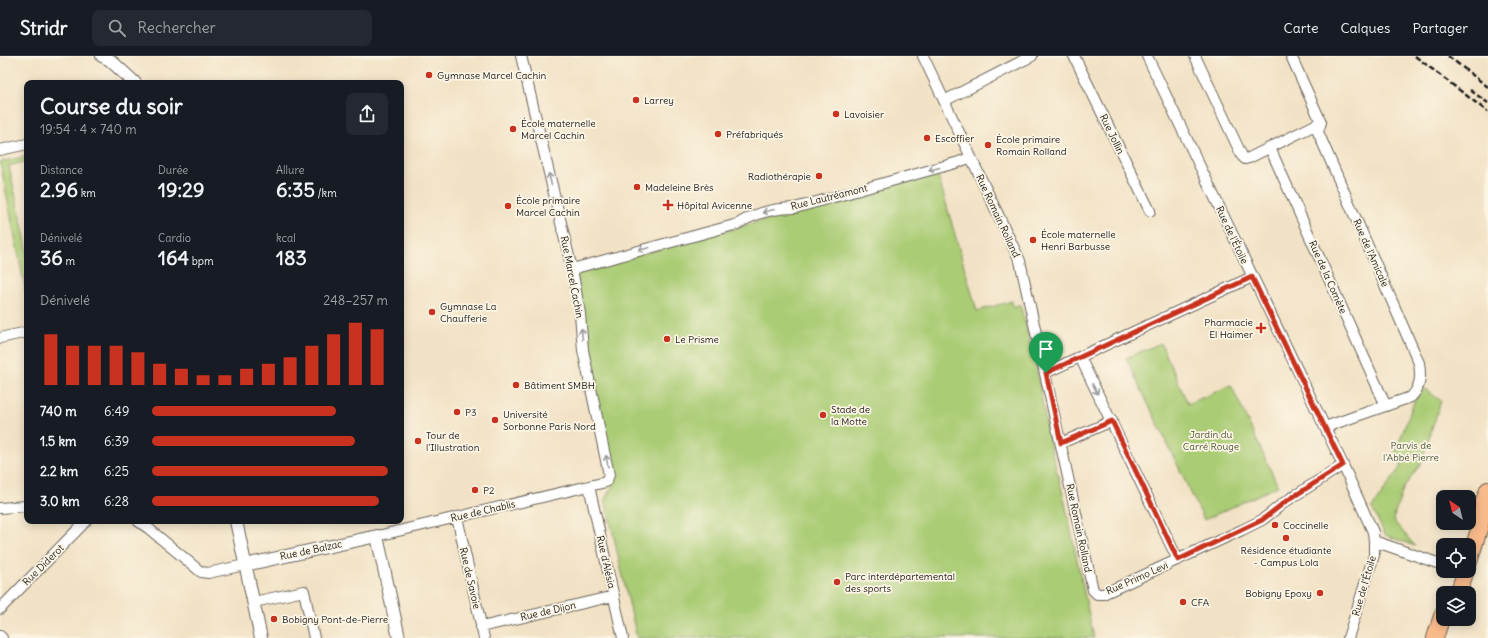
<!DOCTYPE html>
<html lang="fr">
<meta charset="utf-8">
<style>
body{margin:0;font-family:Delius,sans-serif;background:#242831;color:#f1f3f6;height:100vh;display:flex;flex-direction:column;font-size:15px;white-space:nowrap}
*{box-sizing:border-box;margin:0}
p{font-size:13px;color:#9ea1a6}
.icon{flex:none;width:22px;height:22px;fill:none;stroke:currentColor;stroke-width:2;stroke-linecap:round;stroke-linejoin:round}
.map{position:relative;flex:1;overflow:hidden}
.side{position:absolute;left:24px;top:24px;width:380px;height:444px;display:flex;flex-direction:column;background:#171b24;border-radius:8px;box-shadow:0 2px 10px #0003}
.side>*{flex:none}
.needle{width:26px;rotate:325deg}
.tools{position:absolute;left:1436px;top:434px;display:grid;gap:8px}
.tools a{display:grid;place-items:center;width:40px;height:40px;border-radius:8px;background:#171b24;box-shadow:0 2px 10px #0003;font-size:20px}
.pin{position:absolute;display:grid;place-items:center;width:34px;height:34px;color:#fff;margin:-41px -17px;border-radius:50% 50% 50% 0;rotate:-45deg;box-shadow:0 0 4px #0007}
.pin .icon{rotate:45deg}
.round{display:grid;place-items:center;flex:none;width:42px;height:42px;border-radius:8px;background:#242831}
.overview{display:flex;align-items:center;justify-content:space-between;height:68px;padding:0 16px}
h1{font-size:22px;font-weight:700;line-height:30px}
.metrics{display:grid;grid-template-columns:repeat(3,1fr);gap:6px;height:68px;padding:4px 16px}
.metrics div{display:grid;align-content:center}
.metrics b{font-size:20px;font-weight:700}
.metrics small{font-size:11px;font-weight:400}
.metrics p{font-size:11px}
.chart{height:112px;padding:8px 16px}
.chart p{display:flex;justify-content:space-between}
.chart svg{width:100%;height:72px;margin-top:4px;stroke:#c8321e;stroke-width:6}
ul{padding:0 16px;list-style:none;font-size:13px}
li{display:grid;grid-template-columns:64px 48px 1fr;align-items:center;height:30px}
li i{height:10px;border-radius:5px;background:#c8321e}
header{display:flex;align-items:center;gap:24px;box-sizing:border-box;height:56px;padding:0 20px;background:#171b24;border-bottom:1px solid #363941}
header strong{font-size:19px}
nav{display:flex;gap:22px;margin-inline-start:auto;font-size:14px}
.search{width:280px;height:36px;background:#242831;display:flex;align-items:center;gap:10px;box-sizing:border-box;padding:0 14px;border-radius:8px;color:#9ea1a6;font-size:15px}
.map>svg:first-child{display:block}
.green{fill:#aacc75;stroke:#637448}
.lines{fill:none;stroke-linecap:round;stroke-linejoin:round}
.minor-casing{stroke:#676157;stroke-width:12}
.tertiary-casing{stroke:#676157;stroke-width:14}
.primary-casing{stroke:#676157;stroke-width:18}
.minor{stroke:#fff;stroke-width:10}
.tertiary{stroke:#fff;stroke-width:12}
.primary{stroke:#fabb8b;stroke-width:16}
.rail{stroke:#1c1c1c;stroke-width:2.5;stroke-dasharray:6 3;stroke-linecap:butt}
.oneway{stroke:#999}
.route-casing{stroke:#fff;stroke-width:8}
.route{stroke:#c8321e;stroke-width:5}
.poi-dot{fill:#c8321e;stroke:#fcf5e5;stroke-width:1.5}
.labels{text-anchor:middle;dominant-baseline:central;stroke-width:3.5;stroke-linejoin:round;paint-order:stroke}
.poi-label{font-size:10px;fill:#1c1c1c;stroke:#fcf5e5;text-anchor:start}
.street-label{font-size:10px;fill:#1c1c1c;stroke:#fcf5e5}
.park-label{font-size:10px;fill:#4e5a3b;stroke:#fcf5e5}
</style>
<header>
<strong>Stridr</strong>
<div class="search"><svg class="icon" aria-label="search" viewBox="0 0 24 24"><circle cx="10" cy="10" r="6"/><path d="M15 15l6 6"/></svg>Rechercher</div>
<nav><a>Carte</a><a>Calques</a><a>Partager</a></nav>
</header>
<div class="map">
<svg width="1488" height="582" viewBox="0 0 1488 582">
<rect width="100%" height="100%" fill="#fcf5e5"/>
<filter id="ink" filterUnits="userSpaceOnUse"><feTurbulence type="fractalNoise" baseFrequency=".025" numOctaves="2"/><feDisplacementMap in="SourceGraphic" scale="8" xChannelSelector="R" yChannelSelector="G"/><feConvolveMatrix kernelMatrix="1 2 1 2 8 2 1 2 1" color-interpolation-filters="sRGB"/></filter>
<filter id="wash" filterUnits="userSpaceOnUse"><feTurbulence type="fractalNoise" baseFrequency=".012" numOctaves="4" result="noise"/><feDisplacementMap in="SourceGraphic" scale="16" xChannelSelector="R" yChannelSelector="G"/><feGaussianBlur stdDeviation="0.9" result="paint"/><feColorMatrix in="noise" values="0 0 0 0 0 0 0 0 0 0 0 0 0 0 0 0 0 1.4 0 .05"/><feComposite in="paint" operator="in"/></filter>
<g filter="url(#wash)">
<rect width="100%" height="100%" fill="#f2e2c5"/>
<path class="green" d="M27,100V105L9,110L27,191V242L0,106Z
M937,116L977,255L1012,245L1013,251L1020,248L1036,310L1050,390L1063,438L1094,582H637L605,443L616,424L593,327L577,220L581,215Z
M1161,287L1188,348L1231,329L1278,430L1204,464L1126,302Z
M1424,332L1441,345L1421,407L1403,433L1393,464L1415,490L1385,479L1372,452L1402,409L1395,397L1414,346Z"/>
</g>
<g filter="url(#ink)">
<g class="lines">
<defs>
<path id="minor" d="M923,0L1020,205L1093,534L1097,538H1103L1242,474L1262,464L1285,446L1343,409
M1074,0L1150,155
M1147,0L1343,409L1373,476L1374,485V499L1348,582
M1195,0L1242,100L1245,103L1249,102L1321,66
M1291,0L1321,66
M944,45L1032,0
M1321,66L1318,76L1419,307C1421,320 1421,331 1411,341L1325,371
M1270,92L1386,350
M0,94L27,88
M572,213L738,168C755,157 775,152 795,152L959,106L971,101
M0,282L27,276
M1080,301L1178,504
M1045,317L1252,221
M1061,387L1112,365
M589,430L623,582
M0,452L27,450
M457,461L484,582
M138,465L148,472L201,516L208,517L245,509
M377,480L589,430L606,426L609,419L583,294L580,258L572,213L521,0
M1374,485L1443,509
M254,546L304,535L314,582
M0,553L86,465
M481,571L614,540
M0,580L2,582"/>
<path id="tertiary" d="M102,0L110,4L135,27
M236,465L261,582
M245,509L377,480L399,582"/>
<path id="primary" d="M1469,506L1480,470L1483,448L1488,434
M1458,537L1466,515
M1435,582L1443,557"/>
</defs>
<use href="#minor" class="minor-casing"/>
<use href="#tertiary" class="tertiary-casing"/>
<use href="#primary" class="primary-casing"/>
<use href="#minor" class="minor"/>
<use href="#tertiary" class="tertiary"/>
<use href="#primary" class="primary"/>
<path class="rail" d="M1415,0L1488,56
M1448,0L1488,31
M1470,34L1488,47"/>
</g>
<defs><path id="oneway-shaft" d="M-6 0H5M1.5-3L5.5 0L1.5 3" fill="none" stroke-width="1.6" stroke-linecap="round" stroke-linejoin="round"/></defs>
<g class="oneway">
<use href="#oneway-shaft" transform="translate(934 113) rotate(165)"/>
<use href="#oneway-shaft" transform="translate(550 123) rotate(-103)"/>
<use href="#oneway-shaft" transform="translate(768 155) rotate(165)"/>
<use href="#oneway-shaft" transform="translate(644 193) rotate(165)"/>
<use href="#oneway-shaft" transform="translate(582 278) rotate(-95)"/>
<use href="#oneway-shaft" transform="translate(1095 333) rotate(63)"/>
<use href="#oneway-shaft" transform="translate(607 405) rotate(-100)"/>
</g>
</g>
<g class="lines" filter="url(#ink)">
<defs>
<path id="route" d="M1252,221L1343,409L1285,446L1262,464L1178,504L1112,365L1061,387L1046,317Z"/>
</defs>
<use href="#route" class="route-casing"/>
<use href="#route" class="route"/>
</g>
<g class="poi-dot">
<circle cx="429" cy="19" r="4"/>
<circle cx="636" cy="44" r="4"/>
<circle cx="836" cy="58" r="4"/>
<circle cx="513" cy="73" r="4"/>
<circle cx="718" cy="78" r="4"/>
<circle cx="927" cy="82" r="4"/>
<circle cx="988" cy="89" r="4"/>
<circle cx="819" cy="120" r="4"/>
<circle cx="637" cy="131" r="4"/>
<path d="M666 143h4v4h4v4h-4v4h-4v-4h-4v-4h4z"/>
<circle cx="508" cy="150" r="4"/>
<circle cx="1033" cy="184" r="4"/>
<circle cx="432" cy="256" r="4"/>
<path d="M1259 266h4v4h4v4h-4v4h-4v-4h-4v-4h4z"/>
<circle cx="667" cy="283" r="4"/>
<circle cx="516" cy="329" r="4"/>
<circle cx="457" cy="356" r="4"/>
<circle cx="823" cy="359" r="4"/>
<circle cx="495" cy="364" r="4"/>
<circle cx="418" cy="385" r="4"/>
<circle cx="475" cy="434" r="4"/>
<circle cx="1275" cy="469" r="4"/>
<circle cx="1286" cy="482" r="4"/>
<circle cx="837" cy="526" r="4"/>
<circle cx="1320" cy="537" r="4"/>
<circle cx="1183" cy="546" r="4"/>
<circle cx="274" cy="563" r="4"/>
</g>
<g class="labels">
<g class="poi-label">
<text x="437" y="19">Gymnase Marcel Cachin</text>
<text x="644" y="44">Larrey</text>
<text x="844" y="58">Lavoisier</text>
<text x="521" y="67">École maternelle<tspan x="521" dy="12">Marcel Cachin</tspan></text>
<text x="726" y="78">Préfabriqués</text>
<text x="935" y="82">Escoffier</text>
<text x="996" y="83">École primaire<tspan x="996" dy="12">Romain Rolland</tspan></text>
<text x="811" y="120" text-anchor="end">Radiothérapie</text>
<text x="645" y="131">Madeleine Brès</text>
<text x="516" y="144">École primaire<tspan x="516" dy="12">Marcel Cachin</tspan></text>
<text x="677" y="149">Hôpital Avicenne</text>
<text x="1041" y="178">École maternelle<tspan x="1041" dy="12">Henri Barbusse</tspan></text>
<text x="440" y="250">Gymnase La<tspan x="440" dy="12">Chaufferie</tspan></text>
<text x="1253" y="266" text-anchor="end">Pharmacie<tspan x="1253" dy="12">El Haimer</tspan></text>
<text x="675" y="283">Le Prisme</text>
<text x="524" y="329">Bâtiment SMBH</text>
<text x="831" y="353">Stade de<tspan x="831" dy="12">la Motte</tspan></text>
<text x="465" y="356">P3</text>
<text x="503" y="358">Université<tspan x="503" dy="12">Sorbonne Paris Nord</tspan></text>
<text x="426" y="379">Tour de<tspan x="426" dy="12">l'Illustration</tspan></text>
<text x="483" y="434">P2</text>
<text x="1283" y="469">Coccinelle</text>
<text x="1286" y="494" text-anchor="middle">Résidence étudiante<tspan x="1286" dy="12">- Campus Lola</tspan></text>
<text x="845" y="520">Parc interdépartemental<tspan x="845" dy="12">des sports</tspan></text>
<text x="1312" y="537" text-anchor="end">Bobigny Epoxy</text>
<text x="1191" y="546">CFA</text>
<text x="282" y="563">Bobigny Pont-de-Pierre</text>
</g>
<g class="street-label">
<text transform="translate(1112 78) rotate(64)">Rue Jollin</text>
<text transform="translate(829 141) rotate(-14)">Rue Lautréamont</text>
<text transform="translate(998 160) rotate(65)">Rue Romain Rolland</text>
<text transform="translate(1232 179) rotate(65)">Rue de l'Étoile</text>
<text transform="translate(1371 197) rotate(66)">Rue de l'Amicale</text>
<text transform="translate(572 221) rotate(79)">Rue Marcel Cachin</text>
<text transform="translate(1328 221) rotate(66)">Rue de la Comète</text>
<text transform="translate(483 455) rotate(-13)">Rue de Chablis</text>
<text transform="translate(1079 472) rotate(78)">Rue Romain Rolland</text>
<text transform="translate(311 494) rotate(-12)">Rue de Balzac</text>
<text transform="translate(606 506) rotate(77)">Rue d'Alésia</text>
<text transform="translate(43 509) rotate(-45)">Rue Diderot</text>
<text transform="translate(470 522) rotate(77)">Rue de Savoie</text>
<text transform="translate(1137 522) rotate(-24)">Rue Primo Levi</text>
<text transform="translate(1364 530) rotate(-74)">Rue de l'Étoile</text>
<text transform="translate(548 555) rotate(-13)">Rue de Dijon</text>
</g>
<g class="park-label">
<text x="1211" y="378">Jardin du<tspan x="1211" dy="12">Carré Rouge</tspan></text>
<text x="1411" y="389">Parvis de<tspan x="1411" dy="12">l'Abbé Pierre</tspan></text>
</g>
</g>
</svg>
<div class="tools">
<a><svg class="needle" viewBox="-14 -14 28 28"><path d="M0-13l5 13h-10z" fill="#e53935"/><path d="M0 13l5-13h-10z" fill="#9ea1a6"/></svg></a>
<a><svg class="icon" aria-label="locate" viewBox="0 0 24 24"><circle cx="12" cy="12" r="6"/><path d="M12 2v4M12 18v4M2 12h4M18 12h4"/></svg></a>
<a><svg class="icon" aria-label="layers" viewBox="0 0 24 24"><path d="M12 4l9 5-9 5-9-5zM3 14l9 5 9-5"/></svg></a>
</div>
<div class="pin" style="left:1046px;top:317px;background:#1e9e55"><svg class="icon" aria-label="arrive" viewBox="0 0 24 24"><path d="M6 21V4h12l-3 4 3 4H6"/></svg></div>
<section class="side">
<div class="overview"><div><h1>Course du soir</h1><p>19:54 · 4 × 740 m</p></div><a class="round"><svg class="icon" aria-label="share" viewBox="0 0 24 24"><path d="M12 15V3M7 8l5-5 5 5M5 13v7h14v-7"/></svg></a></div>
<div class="metrics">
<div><p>Distance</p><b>2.96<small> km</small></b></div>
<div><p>Durée</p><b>19:29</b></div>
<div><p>Allure</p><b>6:35<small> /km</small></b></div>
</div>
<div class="metrics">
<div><p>Dénivelé</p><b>36<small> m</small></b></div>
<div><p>Cardio</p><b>164<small> bpm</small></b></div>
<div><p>kcal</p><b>183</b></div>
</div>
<div class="chart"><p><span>Dénivelé</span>248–257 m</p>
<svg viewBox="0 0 160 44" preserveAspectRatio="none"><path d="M5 44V13M15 44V20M25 44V20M35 44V20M45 44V24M55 44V31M65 44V34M75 44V38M85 44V38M95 44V34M105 44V31M115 44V27M125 44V20M135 44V13M145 44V6M155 44V10"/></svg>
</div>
<ul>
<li><b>740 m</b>6:49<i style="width:78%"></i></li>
<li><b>1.5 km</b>6:39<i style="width:86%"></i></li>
<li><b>2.2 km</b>6:25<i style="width:100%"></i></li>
<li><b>3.0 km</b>6:28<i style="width:96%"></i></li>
</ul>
</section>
</div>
